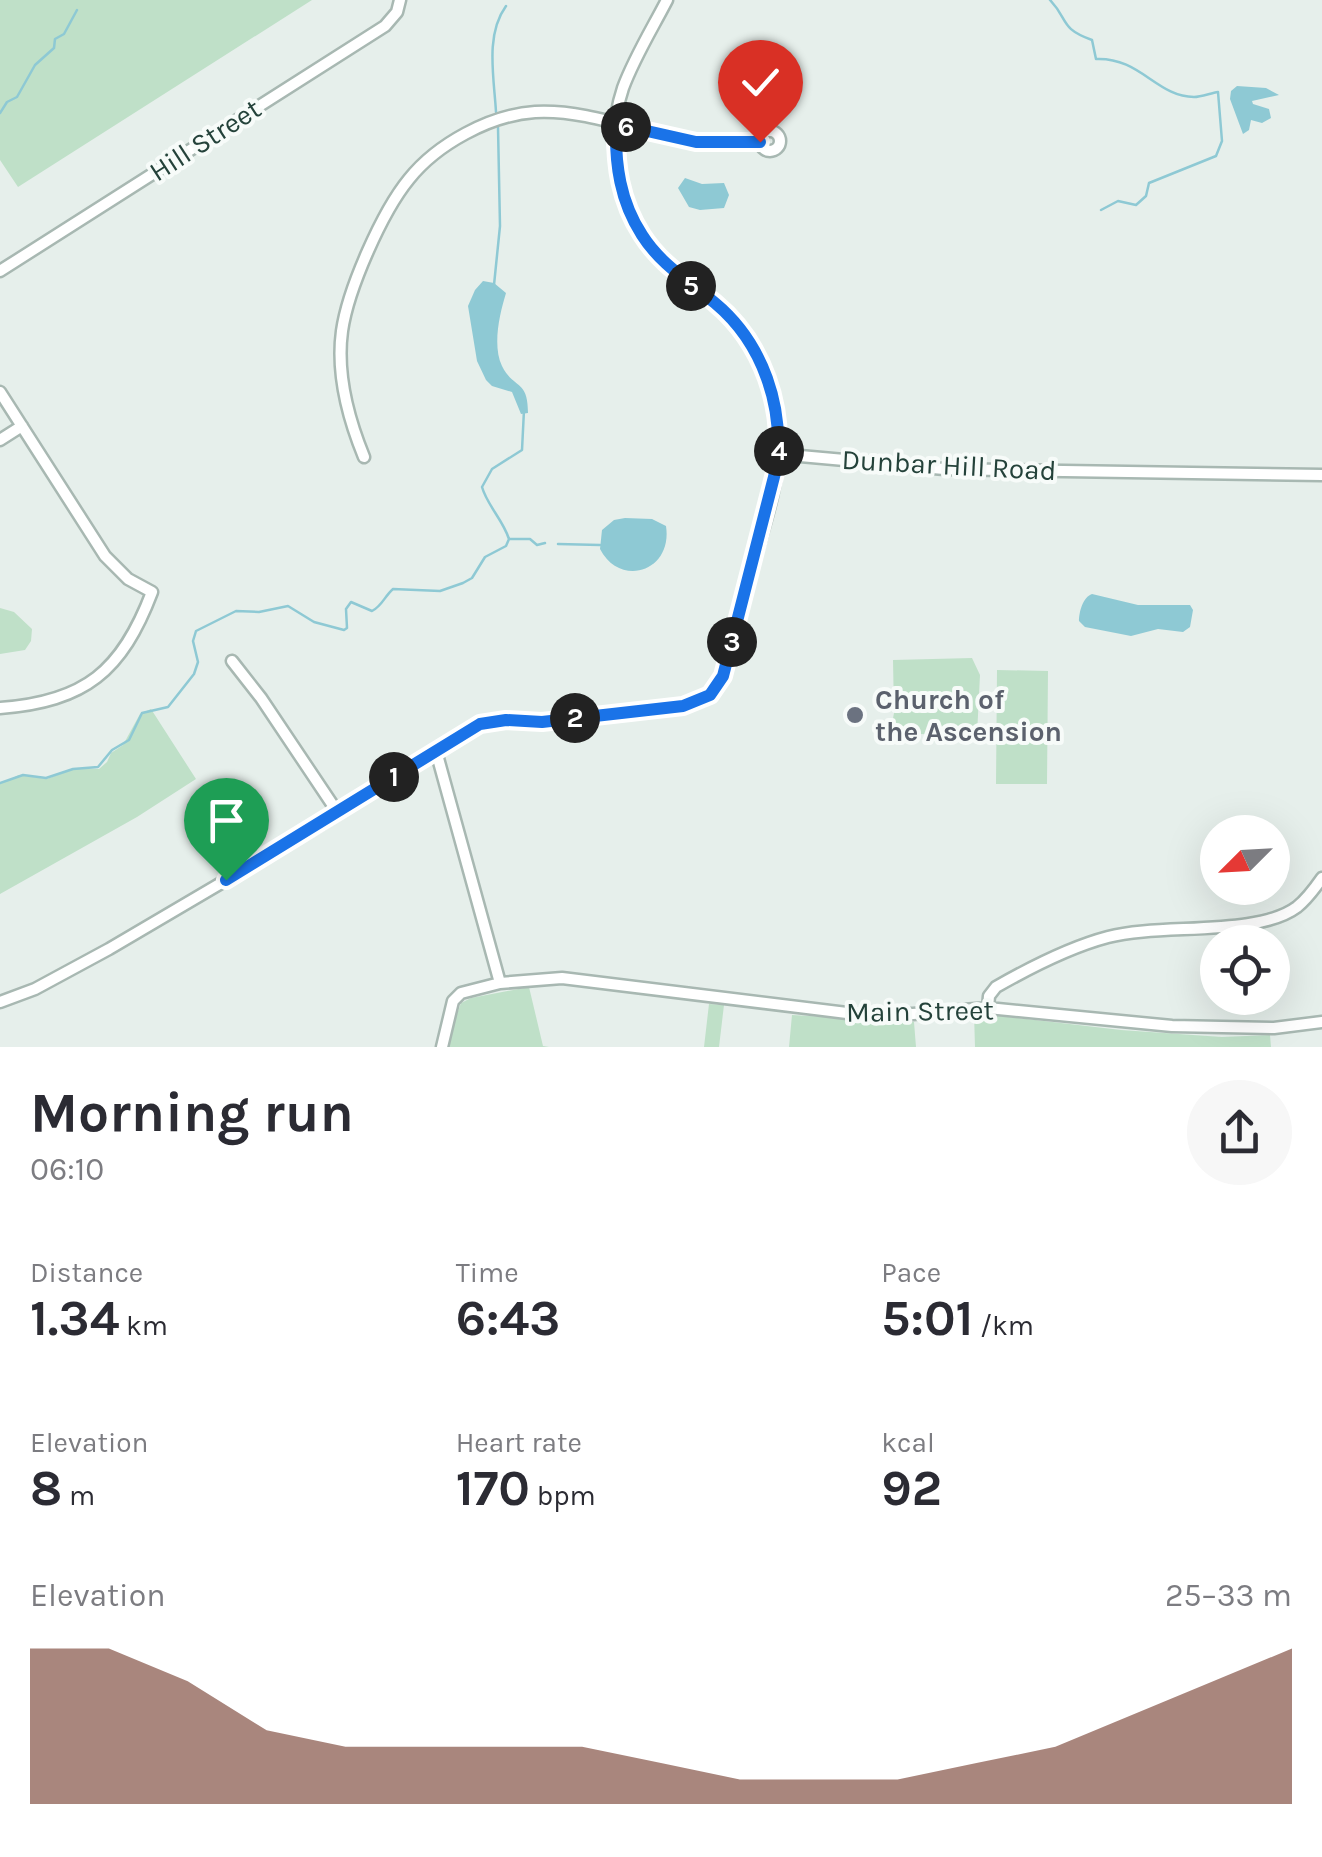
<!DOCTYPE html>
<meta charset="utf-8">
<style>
body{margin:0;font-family:Karla,sans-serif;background:#f7f7f7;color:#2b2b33;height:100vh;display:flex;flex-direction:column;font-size:38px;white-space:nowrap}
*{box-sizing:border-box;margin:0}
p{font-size:32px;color:#7c7c81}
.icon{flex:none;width:55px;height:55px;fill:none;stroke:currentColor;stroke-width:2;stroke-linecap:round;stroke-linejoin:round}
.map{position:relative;height:1047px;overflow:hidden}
.drawer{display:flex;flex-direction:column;background:#fff;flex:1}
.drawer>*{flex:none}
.needle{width:65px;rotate:246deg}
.fabs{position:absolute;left:1200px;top:815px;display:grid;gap:20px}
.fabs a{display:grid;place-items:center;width:90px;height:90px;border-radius:50%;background:#fff;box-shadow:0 10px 40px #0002;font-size:50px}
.pin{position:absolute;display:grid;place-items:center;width:85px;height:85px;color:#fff;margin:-102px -42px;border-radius:50% 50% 50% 0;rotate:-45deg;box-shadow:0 0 10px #0007}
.pin .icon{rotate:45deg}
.km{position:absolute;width:50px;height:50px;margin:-25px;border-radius:50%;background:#222;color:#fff;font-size:28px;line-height:50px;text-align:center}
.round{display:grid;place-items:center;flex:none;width:105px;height:105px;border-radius:52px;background:#f7f7f7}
.overview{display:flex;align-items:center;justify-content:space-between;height:170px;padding:0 30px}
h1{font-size:55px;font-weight:700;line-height:75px}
.stats{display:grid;grid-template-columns:repeat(3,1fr);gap:15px;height:170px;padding:10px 30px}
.stats div{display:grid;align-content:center}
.stats b{font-size:50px;font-weight:700}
.stats small{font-size:28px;font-weight:400}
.stats p{font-size:28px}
.chart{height:280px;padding:20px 30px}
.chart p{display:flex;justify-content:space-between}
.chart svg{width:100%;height:180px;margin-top:10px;fill:#855347;opacity:.7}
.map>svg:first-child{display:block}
.green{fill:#bfe0c8}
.water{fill:#8ec9d4}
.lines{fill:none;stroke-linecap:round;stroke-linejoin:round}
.stream{stroke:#8ec9d4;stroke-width:2.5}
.minor-casing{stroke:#a8b8b2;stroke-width:15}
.minor{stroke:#fff;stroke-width:10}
.route-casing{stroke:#fff;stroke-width:20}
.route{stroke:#1a73e8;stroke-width:12}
.worship-dot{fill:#6b7280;stroke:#f7fbf9;stroke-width:4}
.labels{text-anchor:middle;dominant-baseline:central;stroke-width:8;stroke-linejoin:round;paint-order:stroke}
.street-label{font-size:28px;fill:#24423a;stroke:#f7fbf9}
.worship-label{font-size:28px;font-weight:bold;fill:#5b616d;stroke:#f7fbf9;text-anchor:start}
</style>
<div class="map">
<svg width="1322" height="1047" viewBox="0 0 1322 1047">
<rect width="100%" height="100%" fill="#e6efeb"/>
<path class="green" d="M0,0H312L18,187L0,160Z
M0,608L14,612L32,629L31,641L25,650L0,654Z
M972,658L980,675L977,735L918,734L889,740L894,713L893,660Z
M997,670L1048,671L1047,784H996Z
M151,709L196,779L137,817L0,894V784L19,775L47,779L75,768L99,769L107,762L111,753L123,745L140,714Z
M529,987L543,1046L549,1047H445L461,1003L471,998Z
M709,1004L724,1005L719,1047H704Z
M974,1013L1121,1030L1222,1037L1270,1035L1271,1047H975Z
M792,1015L914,1022L916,1047H789Z"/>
<path class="water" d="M1237,86L1266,88L1279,95L1252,101L1253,104L1269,109L1271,118L1262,123L1251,120L1249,130L1243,134L1230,99L1231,91Z
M685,178L702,184L724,183L729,195L724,208L700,210L689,207L678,188Z
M483,281L494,283L506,293C500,313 492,345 502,366C514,390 528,379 528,413L521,414L512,392L492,386L486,380L477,361L468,306L475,290Z
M625,518L652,519L666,526C673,572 620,588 600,549L602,530L614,520Z
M1092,594L1138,605H1190L1193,610L1190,627L1183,632L1158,629L1131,636L1085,627L1079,621C1079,612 1083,597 1092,594Z"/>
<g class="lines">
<path class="stream" d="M1050,0C1069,20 1059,28 1092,40L1096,59C1140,57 1157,97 1194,97C1201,97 1211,93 1218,92L1222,141L1216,156L1149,183L1146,196L1136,205L1118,201L1101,210
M496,112C494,77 485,35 506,6
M0,113L7,102L17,97L35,65L54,48L55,39L64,34L77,10
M494,285L500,226L498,127
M510,539H530L537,545L545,543
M558,544L600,545
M0,783L23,775L46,778L73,769L98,767L112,750L129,740L142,713L168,707L194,674L198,662L193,641L196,631L236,611L259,612L288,606L314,622L344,630L347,628L346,609L351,602L372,611C382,606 384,597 393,589L440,591L463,583L472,578L485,557L506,546L509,539C503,520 487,505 482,487L492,469L522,450L524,410"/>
<defs>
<path id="minor" d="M760 141a10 10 0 1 1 20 0a10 10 0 1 1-20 0Z
M0,271L385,26L397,12L400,0
M0,392L105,556L128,579L152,592C122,671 85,702 0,708
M0,440L22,426
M778,454L944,469L1322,475
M364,457C348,418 336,375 342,331C348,289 382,212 409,179C437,144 490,115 535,112C588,109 640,133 692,142C714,145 738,142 760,142
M232,661L261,698L338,813
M436,751L500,983
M0,1002L35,989L109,949L323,823L471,728L490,721H543L669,709L703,700L719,684C732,655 737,621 746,589C758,542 779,491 779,442C779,417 773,390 763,368C744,324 712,303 677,274C624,230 601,154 623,88C634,58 652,29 667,0
M988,1008L989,996L996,987C1031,967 1070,947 1108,937C1160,923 1257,937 1297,907C1307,899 1315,888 1322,878
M442,1047L453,1001L461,993L500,983L562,978L855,1014H913L988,1008L1172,1026L1274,1028L1322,1022"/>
</defs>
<use href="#minor" class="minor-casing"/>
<use href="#minor" class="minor"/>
</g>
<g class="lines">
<defs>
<path id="route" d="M226,880L480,724L506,720L542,722L683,706L710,695L723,676L776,469C785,408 763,343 715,303C689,281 661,265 642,235C620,201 615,165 616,124L696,142H760"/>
</defs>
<use href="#route" class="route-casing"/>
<use href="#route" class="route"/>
</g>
<circle class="worship-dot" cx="855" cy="715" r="10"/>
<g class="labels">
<g class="street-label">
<text transform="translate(205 140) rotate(-33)">Hill Street</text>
<text transform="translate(949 465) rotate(3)">Dunbar Hill Road</text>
<text transform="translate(920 1011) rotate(-1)">Main Street</text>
</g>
<g class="worship-label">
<text x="875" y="699">Church of<tspan x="875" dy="32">the Ascension</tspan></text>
</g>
</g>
</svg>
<div class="fabs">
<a><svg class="needle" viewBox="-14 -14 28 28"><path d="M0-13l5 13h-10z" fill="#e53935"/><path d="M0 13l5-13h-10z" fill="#7c7c81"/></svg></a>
<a><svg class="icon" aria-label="locate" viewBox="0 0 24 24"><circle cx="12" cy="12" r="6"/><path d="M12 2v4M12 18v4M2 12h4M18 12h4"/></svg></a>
</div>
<div class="pin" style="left:226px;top:880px;background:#1e9e55"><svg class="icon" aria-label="arrive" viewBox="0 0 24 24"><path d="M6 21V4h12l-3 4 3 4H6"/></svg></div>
<div class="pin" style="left:760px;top:142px;background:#d93025"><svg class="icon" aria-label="check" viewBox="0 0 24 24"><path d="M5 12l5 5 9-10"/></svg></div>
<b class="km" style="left:394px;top:777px">1</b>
<b class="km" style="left:575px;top:718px">2</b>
<b class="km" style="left:732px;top:642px">3</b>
<b class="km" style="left:779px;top:451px">4</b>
<b class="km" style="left:691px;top:286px">5</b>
<b class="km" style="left:626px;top:127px">6</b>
</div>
<section class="drawer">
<div class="overview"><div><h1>Morning run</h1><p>06:10</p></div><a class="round"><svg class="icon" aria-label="share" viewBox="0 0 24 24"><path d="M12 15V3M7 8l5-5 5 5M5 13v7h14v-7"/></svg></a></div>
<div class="stats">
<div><p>Distance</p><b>1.34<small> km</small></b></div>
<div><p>Time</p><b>6:43</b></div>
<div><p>Pace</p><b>5:01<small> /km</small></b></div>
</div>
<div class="stats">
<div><p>Elevation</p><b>8<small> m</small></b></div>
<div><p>Heart rate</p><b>170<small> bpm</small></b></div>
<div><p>kcal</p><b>92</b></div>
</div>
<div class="chart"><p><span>Elevation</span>25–33 m</p>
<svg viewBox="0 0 160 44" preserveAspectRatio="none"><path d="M0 44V6L10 6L20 14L30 26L40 30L50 30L60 30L70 30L80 34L90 38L100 38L110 38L120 34L130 30L140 22L150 14L160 6V44z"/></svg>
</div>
</section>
